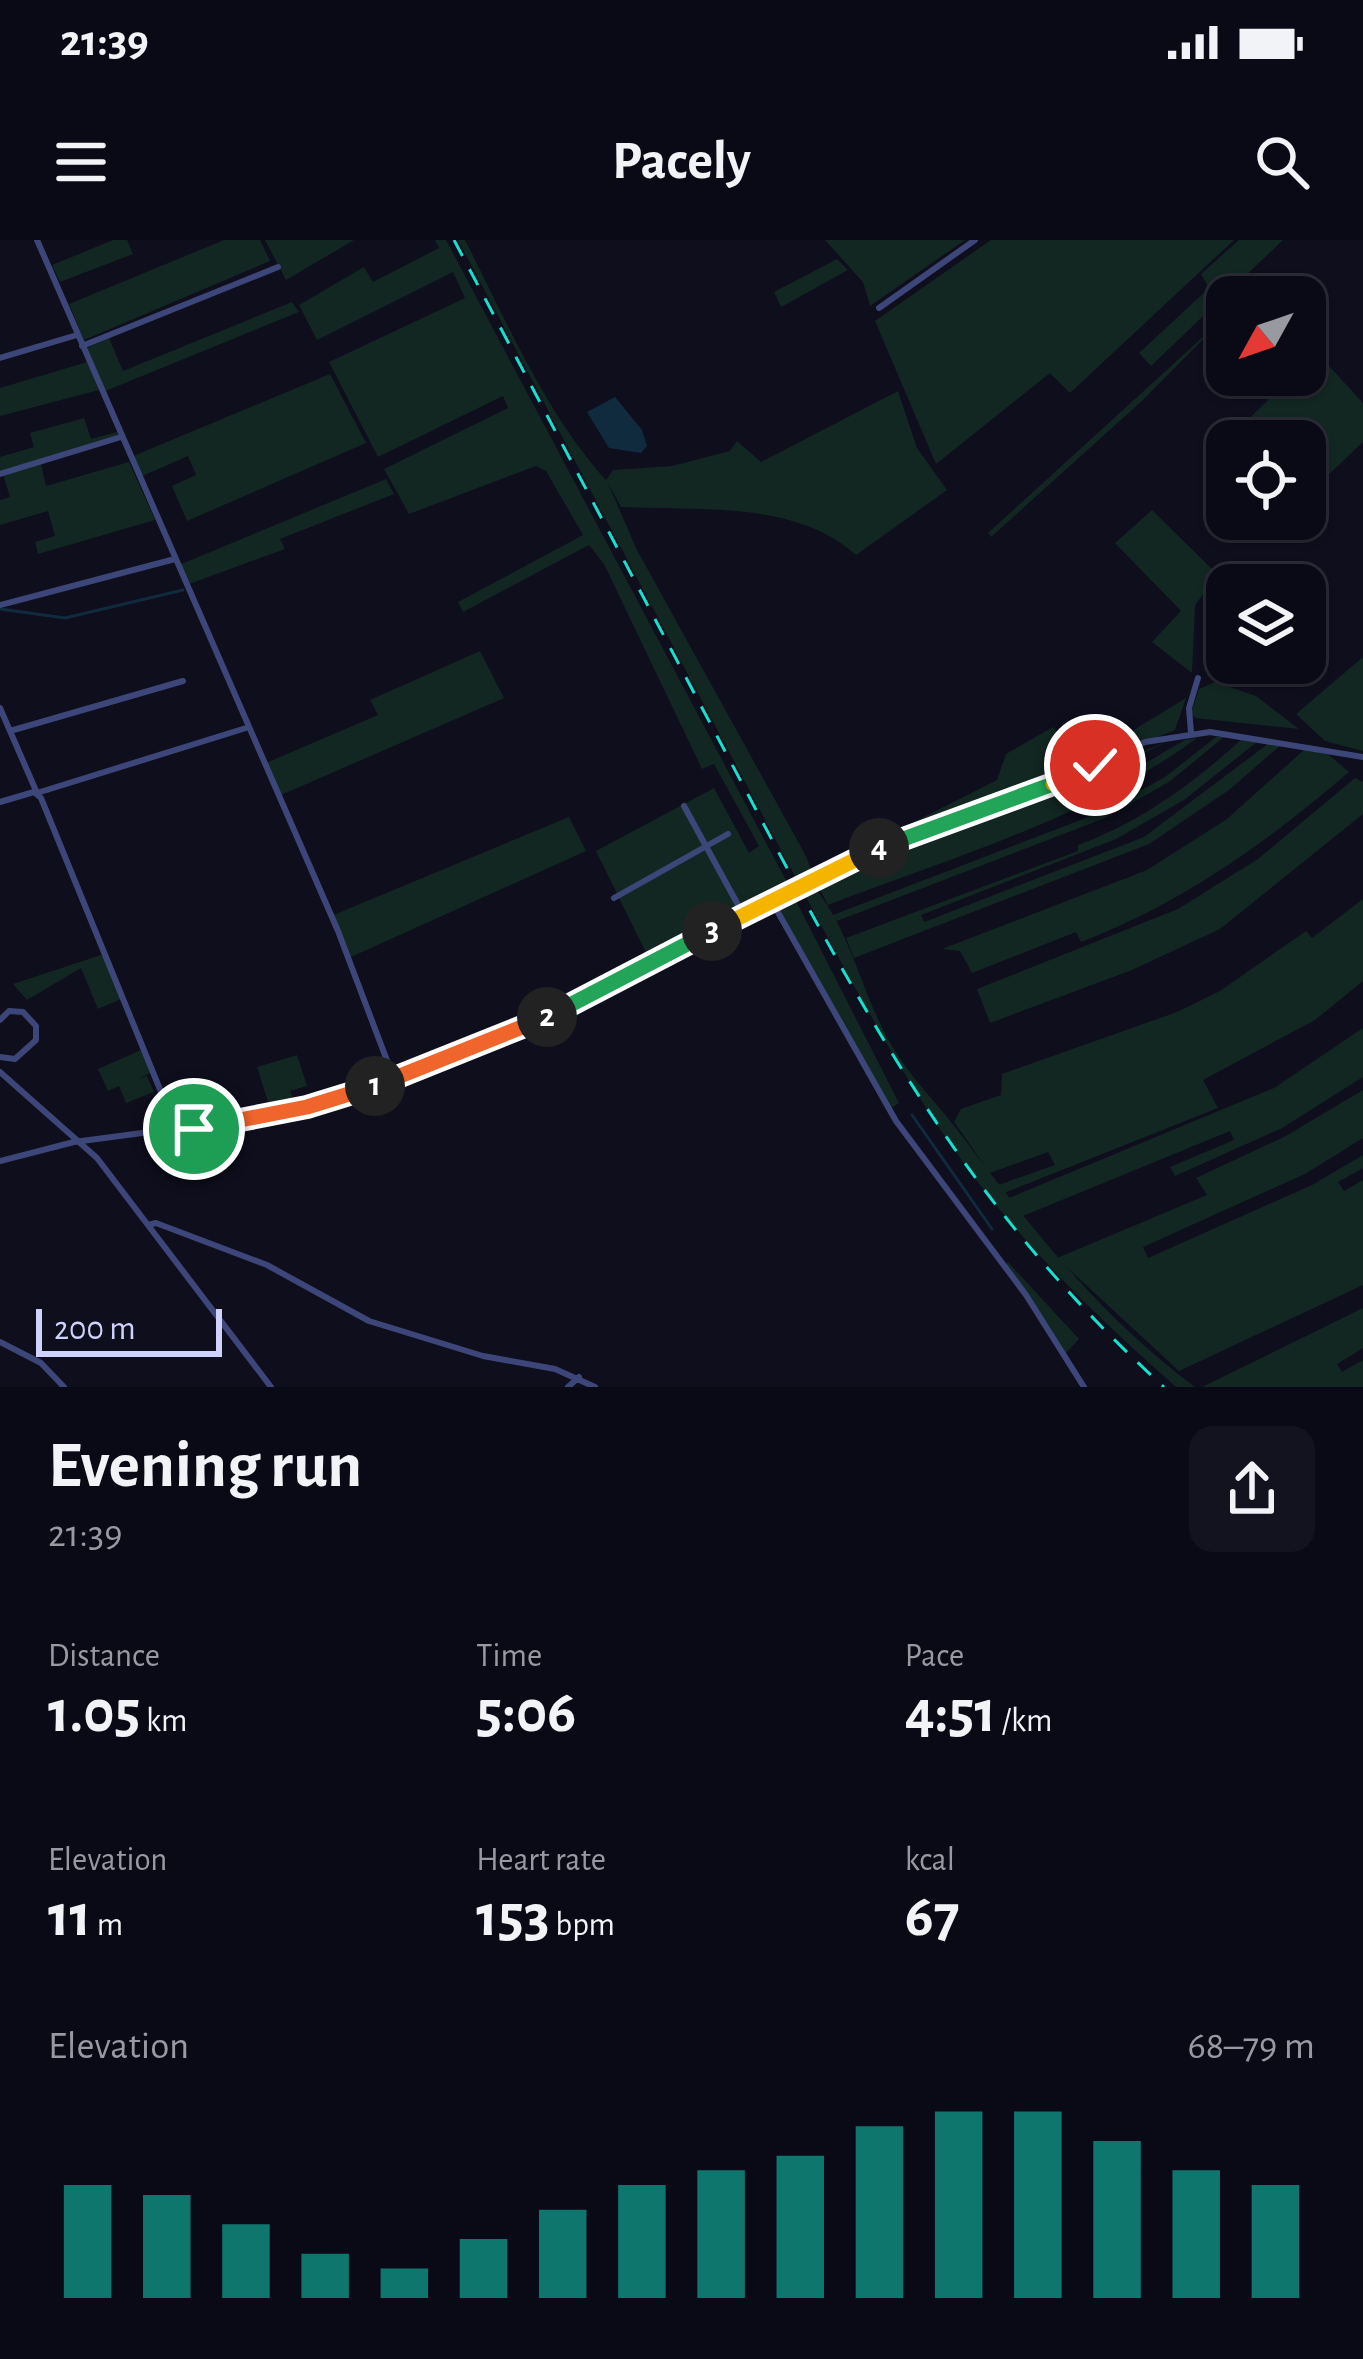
<!DOCTYPE html>
<meta charset="utf-8">
<style>
body{margin:0;font-family:"Alegreya Sans",sans-serif;background:#13131f;color:#f1f3f6;height:100vh;display:flex;flex-direction:column;font-size:45px;white-space:nowrap}
*{box-sizing:border-box;margin:0}
p{font-size:39px;color:#999aa1}
.icon{flex:none;width:66px;height:66px;fill:none;stroke:currentColor;stroke-width:2;stroke-linecap:round;stroke-linejoin:round}
.map{position:relative;height:1147px;overflow:hidden}
.side{display:flex;flex-direction:column;background:#0a0a16;flex:1}
.side>*{flex:none}
.needle{width:78px;rotate:230deg}
.buttons{position:absolute;left:1206px;top:36px;display:grid;gap:24px}
.buttons a{display:grid;place-items:center;width:120px;height:120px;border-radius:24px;background:#0a0a16;box-shadow:0 3px 9px #0004,0 0 0 3px #2a2b35;font-size:60px}
.scale{position:absolute;left:36px;bottom:30px;width:186px;box-sizing:border-box;padding-left:12px;border:6px solid #cfd2fb;border-top:0;font-size:33px;line-height:42px;white-space:nowrap;color:#cfd2fb;-webkit-text-stroke:9px #0e0e1d;paint-order:stroke}
.pin{position:absolute;display:grid;place-items:center;width:102px;height:102px;color:#fff;margin:-51px;border:6px solid #fff;border-radius:50%;box-shadow:0 3px 12px #0007}
.km{position:absolute;width:60px;height:60px;margin:-30px;border-radius:50%;background:#222;color:#fff;font-size:33px;line-height:60px;text-align:center}
.round{display:grid;place-items:center;flex:none;width:126px;height:126px;border-radius:24px;background:#13131f}
.head{display:flex;align-items:center;justify-content:space-between;height:204px;padding:0 48px}
h1{font-size:66px;font-weight:600;line-height:90px}
.figures{display:grid;grid-template-columns:repeat(3,1fr);gap:18px;height:204px;padding:12px 48px}
.figures div{display:grid;align-content:center}
.figures b{font-size:60px;font-weight:600}
.figures small{font-size:33px;font-weight:400}
.figures p{font-size:33px}
.chart{height:336px;padding:24px 48px}
.chart p{display:flex;justify-content:space-between}
.chart svg{width:100%;height:216px;margin-top:12px;stroke:#0f766e;stroke-width:6}
.status{display:flex;justify-content:space-between;align-items:center;height:84px;padding:0 60px;background:#0a0a16;direction:ltr}
.status svg{height:33px;fill:currentColor}
header{display:flex;justify-content:space-between;align-items:center;height:156px;padding:0 48px;background:#0a0a16;font-size:54px;font-weight:600}
.map>svg:first-child{display:block}
.green{fill:#122722}
.water{fill:#112b3e}
.lines{fill:none;stroke-linecap:round;stroke-linejoin:round}
.stream{stroke:#112b3e;stroke-width:3}
.minor{stroke:#3d4678;stroke-width:6}
.rail{stroke:#15e1ce;stroke-width:3;stroke-dasharray:18 15;stroke-linecap:butt}
.split-1-casing{stroke:#fff;stroke-width:24}
.split-2-casing{stroke:#fff;stroke-width:24}
.split-3-casing{stroke:#fff;stroke-width:24}
.split-4-casing{stroke:#fff;stroke-width:24}
.split-5-casing{stroke:#fff;stroke-width:24}
.split-6-casing{stroke:#fff;stroke-width:24}
.split-1{stroke:#f0652b;stroke-width:15}
.split-2{stroke:#f0652b;stroke-width:15}
.split-3{stroke:#22a559;stroke-width:15}
.split-4{stroke:#f5b400;stroke-width:15}
.split-5{stroke:#22a559;stroke-width:15}
.split-6{stroke:#f5b400;stroke-width:15}
</style>
<div class="status"><b>21:39</b><svg viewBox="0 0 49 12"><path d="M0 12V9h3v3zM5 12V6h3v6zM10 12V3h3v9zM15 12V0h3v12zM26 1h20v11H26zM47 4h2v5h-2z"/></svg></div>
<header><svg class="icon" aria-label="menu" viewBox="0 0 24 24"><path d="M4 6h16M4 12h16M4 18h16"/></svg>Pacely<svg class="icon" aria-label="search" viewBox="0 0 24 24"><circle cx="10" cy="10" r="6"/><path d="M15 15l6 6"/></svg></header>
<div class="map">
<svg width="1363" height="1147" viewBox="0 0 1363 1147">
<rect width="100%" height="100%" fill="#0e0e1d"/>
<path class="green" d="M113,0H127L133,14L60,42L52,25Z
M224,0H260L270,21L84,100L69,64Z
M265,0H354L286,40Z
M435,0H446L789,646L771,656L768,652L648,717L596,611L714,548L749,613L759,606L714,524L702,529L604,324L589,305L463,372L458,362L583,295L546,231L536,226L409,274L384,229L508,168L503,156L378,217L329,122L465,58L453,32L317,100L299,65L364,27L373,42L439,8Z
M458,0H465C506,80 546,174 606,240L613,230L672,226L730,211L737,201L761,222L898,151L917,208L947,250L856,315C796,260 698,271 621,267L607,241L637,310L806,616L812,632L798,642Z
M825,0H965L870,66L863,42Z
M991,0H1234L1070,153L1050,133L936,224L875,81Z
M1239,0H1283L1151,126L1139,113L1209,48L1201,34Z
M837,19L848,30L781,67L774,52Z
M292,62L299,72L103,152L87,108L109,98L123,131Z
M1227,75L1143,160L991,297L988,293Z
M1317,113L1363,163V202L1305,257V201H1237L1231,196L1294,135H1305V124Z
M87,122L99,150L0,176V148Z
M330,134L366,203L187,281L172,246L196,235L188,216L140,237L131,217Z
M84,178L91,199L117,192L118,196L0,231V217L34,207L30,193Z
M129,222L155,280L38,314L35,302L55,296L48,271L0,285V260L10,257L3,234L41,224L46,246Z
M386,239L394,254L280,299L285,309L189,344L179,325Z
M1152,270L1218,335L1195,365L1192,433L1152,402L1181,371L1115,303Z
M480,411L504,458L281,555L266,523L378,475L370,460Z
M1363,417V511L1325,501L1296,474Z
M1215,442L1256,456L1299,489L1195,478L1191,473L1199,449Z
M1186,458L1175,490L815,632L997,540L1006,514L1053,487L1081,522Z
M1216,497H1224L1169,542L1105,578L837,681L833,675L1101,572L1165,537Z
M1197,498C1089,578 953,617 828,665L816,642L1164,503L1080,545L1087,557L1185,500Z
M1242,499L1257,502L1184,560L1116,599L921,675L924,682L1144,597L1269,503L1281,505L1229,550L1149,604L854,718L846,698L1078,611V605C1141,582 1192,544 1242,499Z
M1305,509L1329,515L1349,532C1265,604 1184,662 1081,702L1076,692L972,733L960,711L942,709L1147,630L1227,579Z
M1355,538L1363,542V574L1220,689L1132,730L990,783L977,749L1178,669L1258,619Z
M569,577L586,611L351,717L331,676Z
M810,642C851,688 861,754 892,806C911,838 937,863 959,892C1031,987 1097,1074 1195,1147H1176C1098,1078 1024,1007 963,922C900,835 851,740 800,646Z
M791,651L899,863L891,868L781,673V660Z
M1363,659V741L1315,780L1203,840L1218,868L1004,953L998,945L1055,925L1048,912L990,933L954,882L961,869L1001,855L1002,834L1177,772L1220,751L1306,691L1312,698Z
M104,714L121,759L98,769L81,728L27,760L13,744Z
M1363,788V837L1282,888L1175,936L1170,927L1234,900L1230,891L1023,976L1009,958L1274,848Z
M141,810L150,833L138,839L147,836L154,852L126,863L119,846L108,851L98,829Z
M297,815L307,846L290,851L294,863L270,868L257,827Z
M1363,850V898L1305,934L1143,1007L1148,1018L1312,945L1363,915V928L1338,942L1344,951L1363,940V1045L1179,1131L1057,1018L1207,955L1196,938L1284,897Z
M1008,1022L1079,1099L1065,1114L1006,1024Z
M1363,1068V1108L1337,1124L1342,1132L1363,1120V1147H1202Z"/>
<path class="water" d="M615,157L642,190L647,206L641,213L609,208L587,172Z"/>
<g class="lines">
<path class="stream" d="M0,369L65,378L183,350
M912,875L992,989"/>
<path class="minor" d="M37,0L338,691L394,839
M879,68L975,0
M82,106L278,27
M0,118L77,95
M0,234L121,197
M0,365L175,319
M0,468L37,553L246,488
M10,491L183,441
M1191,493L1189,468L1198,438
M0,562L34,552L41,558L177,891
M684,566L743,674
M614,658L728,594
M771,660L896,881L1026,1055L1084,1147
M0,780L9,771L23,772L36,786V800L15,819L0,817
M0,832L97,918L271,1147
M0,921L74,902L256,878L387,842L534,784L808,639L1029,555L1145,502L1210,492L1363,517
M148,985L156,983L267,1025L369,1081L483,1116L555,1129L595,1147
M0,1102L41,1123L64,1147
M568,1147L579,1137"/>
<path class="rail" d="M454,0C545,172 636,343 727,515C856,758 956,958 1164,1147"/>
</g>
<g class="lines">
<defs>
<path id="split-1" d="M194,889L307,867L375,846"/>
<path id="split-2" d="M375,846L547,777"/>
<path id="split-3" d="M547,777L712,691"/>
<path id="split-4" d="M712,691L879,608"/>
<path id="split-5" d="M879,608L1053,544"/>
<path id="split-6" d="M1053,544L1095,525"/>
</defs>
<use href="#split-1" class="split-1-casing"/>
<use href="#split-2" class="split-2-casing"/>
<use href="#split-3" class="split-3-casing"/>
<use href="#split-4" class="split-4-casing"/>
<use href="#split-5" class="split-5-casing"/>
<use href="#split-6" class="split-6-casing"/>
<use href="#split-1" class="split-1"/>
<use href="#split-2" class="split-2"/>
<use href="#split-3" class="split-3"/>
<use href="#split-4" class="split-4"/>
<use href="#split-5" class="split-5"/>
<use href="#split-6" class="split-6"/>
</g>
</svg>
<div class="buttons">
<a><svg class="needle" viewBox="-14 -14 28 28"><path d="M0-13l5 13h-10z" fill="#e53935"/><path d="M0 13l5-13h-10z" fill="#999aa1"/></svg></a>
<a><svg class="icon" aria-label="locate" viewBox="0 0 24 24"><circle cx="12" cy="12" r="6"/><path d="M12 2v4M12 18v4M2 12h4M18 12h4"/></svg></a>
<a><svg class="icon" aria-label="layers" viewBox="0 0 24 24"><path d="M12 4l9 5-9 5-9-5zM3 14l9 5 9-5"/></svg></a>
</div>
<div class="scale">200 m</div>
<div class="pin" style="left:194px;top:889px;background:#1e9e55"><svg class="icon" aria-label="arrive" viewBox="0 0 24 24"><path d="M6 21V4h12l-3 4 3 4H6"/></svg></div>
<div class="pin" style="left:1095px;top:525px;background:#d93025"><svg class="icon" aria-label="check" viewBox="0 0 24 24"><path d="M5 12l5 5 9-10"/></svg></div>
<b class="km" style="left:375px;top:846px">1</b>
<b class="km" style="left:547px;top:777px">2</b>
<b class="km" style="left:712px;top:691px">3</b>
<b class="km" style="left:879px;top:608px">4</b>
</div>
<section class="side">
<div class="head"><div><h1>Evening run</h1><p>21:39</p></div><a class="round"><svg class="icon" aria-label="share" viewBox="0 0 24 24"><path d="M12 15V3M7 8l5-5 5 5M5 13v7h14v-7"/></svg></a></div>
<div class="figures">
<div><p>Distance</p><b>1.05<small> km</small></b></div>
<div><p>Time</p><b>5:06</b></div>
<div><p>Pace</p><b>4:51<small> /km</small></b></div>
</div>
<div class="figures">
<div><p>Elevation</p><b>11<small> m</small></b></div>
<div><p>Heart rate</p><b>153<small> bpm</small></b></div>
<div><p>kcal</p><b>67</b></div>
</div>
<div class="chart"><p><span>Elevation</span>68–79 m</p>
<svg viewBox="0 0 160 44" preserveAspectRatio="none"><path d="M5 44V21M15 44V23M25 44V29M35 44V35M45 44V38M55 44V32M65 44V26M75 44V21M85 44V18M95 44V15M105 44V9M115 44V6M125 44V6M135 44V12M145 44V18M155 44V21"/></svg>
</div>
</section>
